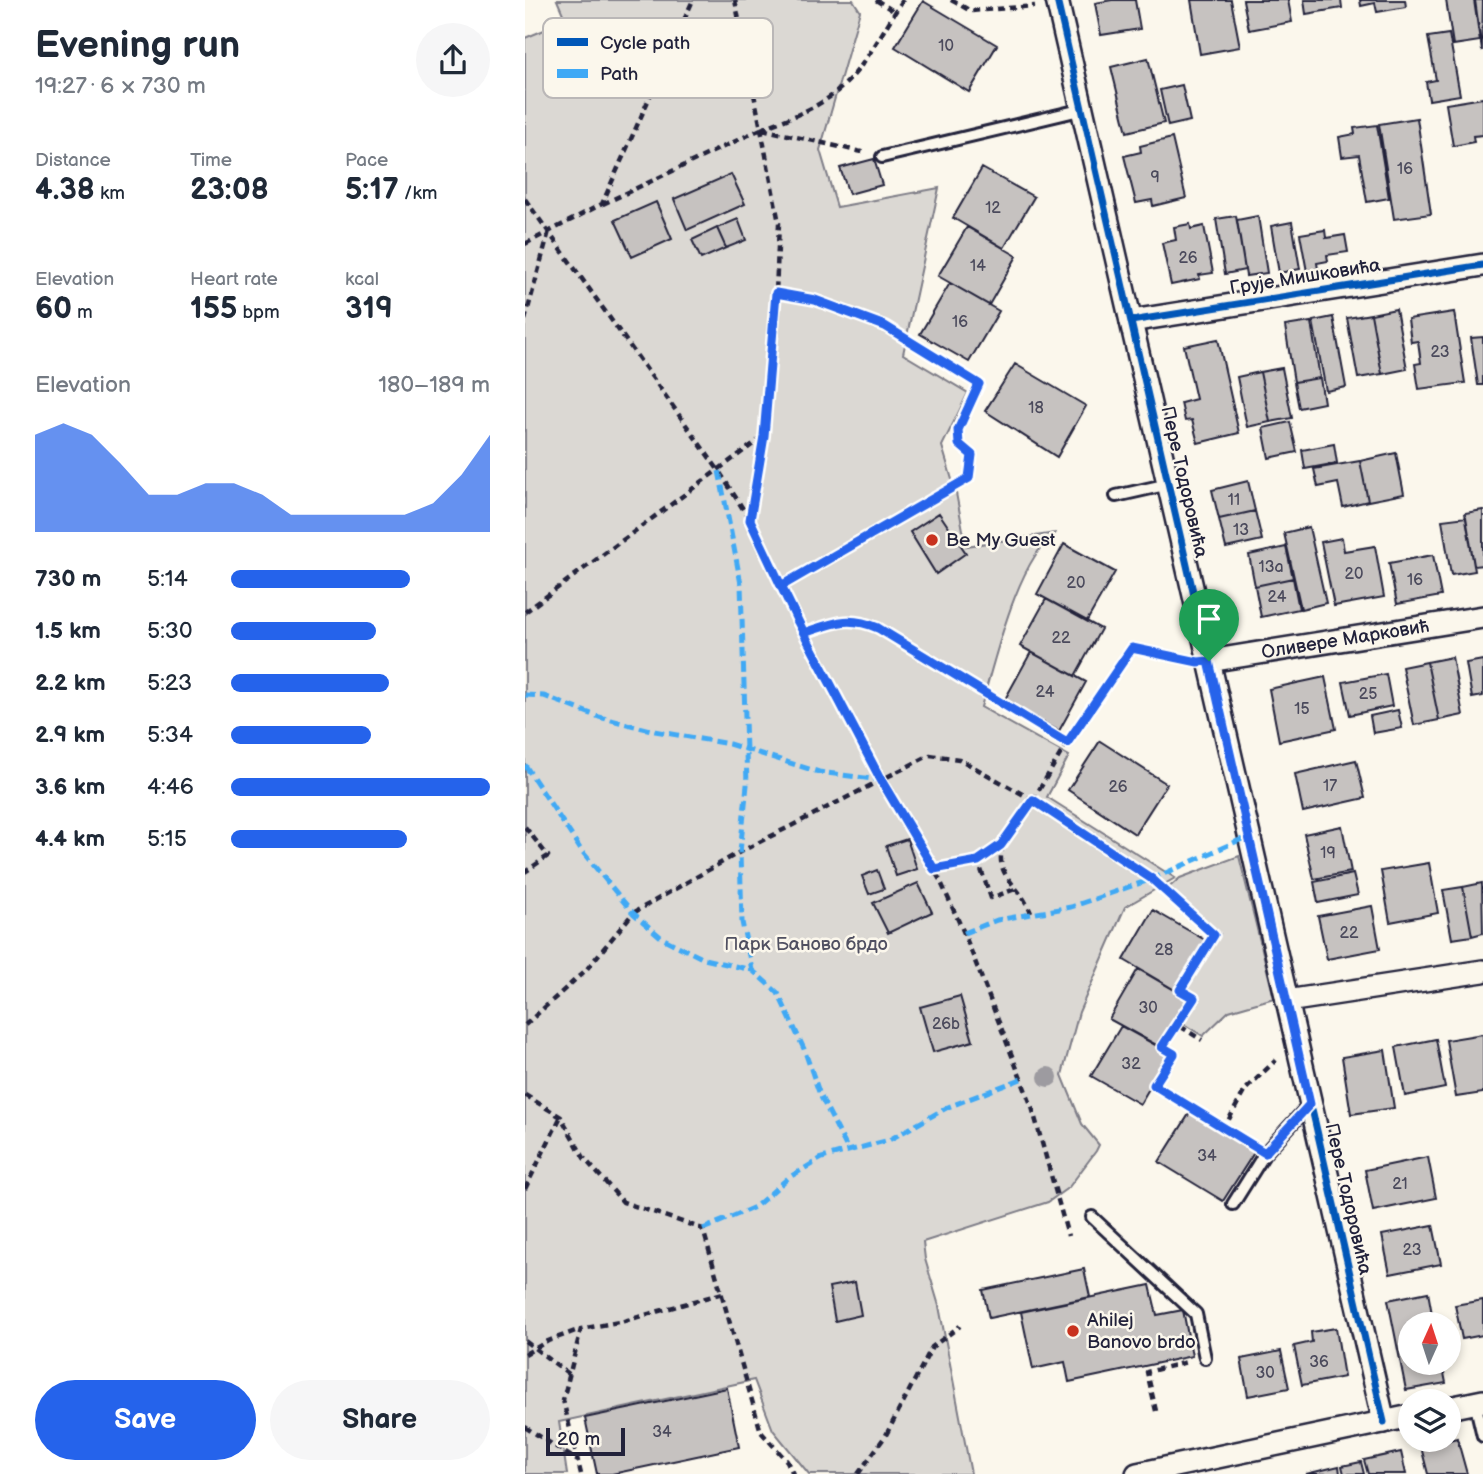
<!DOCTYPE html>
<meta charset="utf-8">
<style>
body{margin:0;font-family:"Balsamiq Sans",sans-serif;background:#f6f6f7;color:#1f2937;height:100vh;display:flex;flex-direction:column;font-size:26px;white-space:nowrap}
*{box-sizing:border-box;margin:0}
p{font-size:23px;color:#747a83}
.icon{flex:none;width:38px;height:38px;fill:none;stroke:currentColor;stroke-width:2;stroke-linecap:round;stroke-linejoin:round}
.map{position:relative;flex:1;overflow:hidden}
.details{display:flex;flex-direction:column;background:#fff;width:525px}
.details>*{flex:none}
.needle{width:46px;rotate:3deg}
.controls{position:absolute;left:873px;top:1312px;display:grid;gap:14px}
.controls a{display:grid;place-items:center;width:63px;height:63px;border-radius:50%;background:#fff;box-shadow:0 4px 10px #0003;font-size:35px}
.scale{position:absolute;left:21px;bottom:18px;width:79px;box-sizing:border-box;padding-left:7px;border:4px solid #22223b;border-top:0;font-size:19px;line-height:24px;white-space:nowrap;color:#22223b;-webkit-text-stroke:5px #fbf7ec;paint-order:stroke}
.pin{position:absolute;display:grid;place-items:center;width:60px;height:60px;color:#fff;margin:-72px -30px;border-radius:50% 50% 50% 0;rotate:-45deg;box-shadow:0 0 7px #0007}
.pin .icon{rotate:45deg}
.round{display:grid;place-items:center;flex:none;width:74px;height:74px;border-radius:37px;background:#f6f6f7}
.overview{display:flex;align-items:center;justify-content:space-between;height:119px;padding:0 35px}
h1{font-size:38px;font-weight:700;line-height:52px}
.stats{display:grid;grid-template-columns:repeat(3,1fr);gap:10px;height:119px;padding:7px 35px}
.stats div{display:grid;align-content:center}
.stats b{font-size:30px;font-weight:700}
.stats small{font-size:19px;font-weight:400}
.stats p{font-size:19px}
.chart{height:196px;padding:14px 35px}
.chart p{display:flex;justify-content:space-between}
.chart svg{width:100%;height:126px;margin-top:7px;fill:#2563eb;opacity:.7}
.cta{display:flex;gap:14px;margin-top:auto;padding:14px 35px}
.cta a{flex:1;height:80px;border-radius:42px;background:#2563eb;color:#fff;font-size:28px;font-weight:700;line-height:80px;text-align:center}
.cta a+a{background:#f6f6f7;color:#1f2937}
ul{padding:0 35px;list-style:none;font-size:23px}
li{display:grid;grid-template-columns:112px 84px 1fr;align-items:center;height:52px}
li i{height:18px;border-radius:9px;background:#2563eb}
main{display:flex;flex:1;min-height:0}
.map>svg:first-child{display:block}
.green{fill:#dbd8d3;stroke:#7e7d87;stroke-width:2}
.building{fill:#c6c2c0;stroke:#22223b;stroke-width:2}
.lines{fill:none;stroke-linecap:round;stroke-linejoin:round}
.service-casing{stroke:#22223b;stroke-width:16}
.minor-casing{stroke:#22223b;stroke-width:26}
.path{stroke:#22223b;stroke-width:4.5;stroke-dasharray:7 5;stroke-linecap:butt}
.service{stroke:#fbf7ec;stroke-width:10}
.minor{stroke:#fbf7ec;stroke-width:21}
.quiet{stroke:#3fa9f5;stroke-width:5;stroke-dasharray:10 5;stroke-linecap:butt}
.cycleway-casing{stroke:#fbf7ec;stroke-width:11}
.cycleway{stroke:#0057b8;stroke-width:7}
.tree{fill:#9d9ba0}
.route-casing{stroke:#fff;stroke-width:14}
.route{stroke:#2563eb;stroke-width:9}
.poi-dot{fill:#c8321e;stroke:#fbf7ec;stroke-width:2.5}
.labels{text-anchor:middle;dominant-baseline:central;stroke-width:5;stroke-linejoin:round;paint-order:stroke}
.number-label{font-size:16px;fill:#4b4a5c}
.street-label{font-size:19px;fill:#22223b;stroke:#fbf7ec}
.poi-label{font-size:19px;fill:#22223b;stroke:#fbf7ec;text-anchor:start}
.park-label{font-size:19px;fill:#505061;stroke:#fbf7ec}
.key{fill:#fbf7ec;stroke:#bab7b7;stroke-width:2}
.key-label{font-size:19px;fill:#22223b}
</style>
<main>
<section class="details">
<div class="overview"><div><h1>Evening run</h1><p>19:27 · 6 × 730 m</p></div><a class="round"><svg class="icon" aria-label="share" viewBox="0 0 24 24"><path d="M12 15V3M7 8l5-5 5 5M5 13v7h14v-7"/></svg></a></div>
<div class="stats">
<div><p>Distance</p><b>4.38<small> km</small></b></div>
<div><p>Time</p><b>23:08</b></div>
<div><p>Pace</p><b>5:17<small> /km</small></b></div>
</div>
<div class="stats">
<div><p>Elevation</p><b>60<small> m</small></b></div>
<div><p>Heart rate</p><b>155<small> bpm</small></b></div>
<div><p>kcal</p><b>319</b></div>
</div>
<div class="chart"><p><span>Elevation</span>180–189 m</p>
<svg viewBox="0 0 160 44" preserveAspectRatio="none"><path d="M0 44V10L10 6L20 10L30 20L40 31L50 31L60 27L70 27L80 31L90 38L100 38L110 38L120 38L130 38L140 34L150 24L160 10V44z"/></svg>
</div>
<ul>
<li><b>730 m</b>5:14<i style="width:69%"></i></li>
<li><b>1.5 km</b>5:30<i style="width:56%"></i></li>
<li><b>2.2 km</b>5:23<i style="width:61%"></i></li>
<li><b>2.9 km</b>5:34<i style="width:54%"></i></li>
<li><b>3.6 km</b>4:46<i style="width:100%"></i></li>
<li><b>4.4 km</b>5:15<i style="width:68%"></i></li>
</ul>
<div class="cta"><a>Save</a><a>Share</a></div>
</section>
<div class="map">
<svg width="958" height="1474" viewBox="0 0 958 1474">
<rect width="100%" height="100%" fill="#fbf7ec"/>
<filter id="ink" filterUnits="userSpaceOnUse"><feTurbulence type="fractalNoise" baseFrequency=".0143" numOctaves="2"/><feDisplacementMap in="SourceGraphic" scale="14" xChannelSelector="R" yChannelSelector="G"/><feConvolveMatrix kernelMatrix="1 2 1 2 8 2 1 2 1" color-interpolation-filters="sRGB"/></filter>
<g filter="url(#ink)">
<path class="green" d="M32,0H328L335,11L295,150L312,207L414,188L378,354L443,393L417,446L431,493L441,546L531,533C493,557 469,663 456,707L544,756L522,797L650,878L600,907L554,1012L537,1075L557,1124L574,1145L571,1151L544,1187L523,1202L398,1242L400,1259L414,1306L446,1474H284L248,1430L229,1380L34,1422L42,1474H0V38L41,21Z
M714,856L749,998L704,1011L678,1036L657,1023L673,997L660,990L695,934L642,889L655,878Z"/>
<path class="building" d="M587,0H610L615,29L576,35L570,3Z
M666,0H706L715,47L675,54Z
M718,0H763L767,22L724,30Z
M779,0H816L817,8L781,14Z
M835,0H880L881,7L852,12L850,3L836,6Z
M921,0H949L955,41L928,45Z
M950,0H958L957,51Z
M398,1L472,45L444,92L370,47Z
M924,34L935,95L904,100L901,82L911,80L903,37Z
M623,58L639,123L602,132L586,67Z
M657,85L665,121L643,126L635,90Z
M958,98V135L948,136L949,142L928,146L921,104Z
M892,118L906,214L869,219L854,124Z
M852,125L864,198L842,202L834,155L817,157L814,137L830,134L829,128Z
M647,138L661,198L628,206L627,200L611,203L599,156L616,152L615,146Z
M349,159L357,185L324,194L315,168Z
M457,168L509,197L479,248L428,218Z
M206,174L220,204L162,230L149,199Z
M131,202L147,239L107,257L90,220Z
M711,216L720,270L700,274L691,219Z
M733,216L742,273L721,276L712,220Z
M213,219L221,240L201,248L192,228Z
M767,222L775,269L754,273L746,226Z
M665,224L666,229L679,226L688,273L674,275L675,279L646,285L637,243L651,240L649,227Z
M442,227L492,256L464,305L413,276Z
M192,228L201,248L176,259L167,240Z
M800,230L801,238L820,235L823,252L802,255L803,261L792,263L794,275L783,277L775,234Z
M425,283L474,311L444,362L395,334Z
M871,309L882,369L857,374L846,314Z
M929,312L940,383L894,389L890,364L896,363L893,341L886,342L883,319Z
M846,314L857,374L833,378L822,318Z
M808,317L821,387L801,391L788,321Z
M786,322L795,378L769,382L760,326Z
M958,337V385H953L946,338Z
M693,339L714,433L673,443L667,420L660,421L656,403L671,399L659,346Z
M490,364L561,406L532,457L460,411Z
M757,368L767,418L745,422L735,372Z
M735,372L745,422L722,427L712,377Z
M795,378L799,403L774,408L769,382Z
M765,422L772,452L744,458L738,428Z
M809,444L812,463L780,469L777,450Z
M871,453L879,494L843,501L835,461Z
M835,461L843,501L818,507L813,483L793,487L789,469Z
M723,481L730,511L694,519L687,490Z
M958,510V565L949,566L940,513Z
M730,511L737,540L701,548L694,519Z
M414,513L441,553L411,574L385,532Z
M941,517L950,571L926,575L917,520Z
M784,527L801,603L776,609L759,533Z
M817,538L819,551L850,546L859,597L809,606L796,542Z
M539,544L590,572L562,621L512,594Z
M761,547L768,578L730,586L724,555Z
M908,555L916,596L872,604L864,563Z
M768,578L774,609L736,617L730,586Z
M521,599L576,629L550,676L495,646Z
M506,652L561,682L534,731L479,701Z
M927,657L938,715L914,720L902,662Z
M958,660V696L947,698L941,663Z
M902,662L914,720L889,725L877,667Z
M861,674L867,706L825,715L818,682Z
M800,677L811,729L754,741L744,689Z
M873,710L877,728L848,733L845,716Z
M575,741L642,784L610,834L543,790Z
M831,760L840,798L778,812L770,774Z
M817,826L826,872L789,879L779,834Z
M382,839L392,869L371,876L361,846Z
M904,863L913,913L865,922L856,871Z
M352,870L359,889L344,894L337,876Z
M828,874L833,895L793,903L789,882Z
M393,883L407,912L363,933L348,903Z
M957,883L958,933L947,936L938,887Z
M938,887L947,936L927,939L918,890Z
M847,906L855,949L802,959L793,916Z
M628,910L680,940L650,990L599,960Z
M613,969L663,998L635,1047L584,1019Z
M435,996L448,1041L408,1052L395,1007Z
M596,1026L645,1053L615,1104L566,1076Z
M958,1034V1093L931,1097L921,1040Z
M911,1039L920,1088L880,1096L871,1047Z
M860,1050L869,1108L826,1114L817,1057Z
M666,1111L730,1151L698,1201L634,1162Z
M903,1157L911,1198L848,1211L840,1170Z
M908,1225L916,1264L865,1274L857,1235Z
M559,1269L565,1297L464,1318L458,1290Z
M330,1282L336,1315L310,1321L304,1287Z
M625,1285L632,1315L658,1310L667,1356L544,1382L540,1362L508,1369L496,1312Z
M903,1292L909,1325H886V1363H917L921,1383L881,1390L863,1300Z
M958,1300V1335L937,1339L930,1305Z
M811,1328L819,1377L777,1385L769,1346L787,1342L786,1332Z
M756,1351L764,1388L723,1396L716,1359Z
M202,1388L214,1447L87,1474H72L60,1418Z
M932,1438L942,1474H903L896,1447Z
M876,1452L881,1474H843L839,1460Z
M836,1462L839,1474H819L817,1466Z
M814,1466L815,1474H781Z"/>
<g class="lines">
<defs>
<path id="service" d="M357,157L559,109
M591,496L644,484
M708,1204L740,1153L785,1104
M567,1217L671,1314L680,1358
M950,1402L958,1436"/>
<g id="minor">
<path d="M532,0L859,1422"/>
<path d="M606,321L958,265"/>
<path id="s1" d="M684,661L958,617"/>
<path d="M762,1001L958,971"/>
<path d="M924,1408L958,1401"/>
<path d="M612,1474L886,1416"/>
</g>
</defs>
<use href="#service" class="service-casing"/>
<use href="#minor" class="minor-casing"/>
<path class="path" d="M351,0L370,12
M426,0L446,11L510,6
M236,129C261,119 289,110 310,93C339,71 358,29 378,0
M237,129L341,153
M0,199L194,471L225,520L279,633L356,780L415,880L439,933L507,1107L543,1236
M78,204L236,129L210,0
M0,244L77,204L168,0
M251,293L290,300L360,326L454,385L433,430L434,444L447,455L444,478L256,586
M0,320L24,231
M225,519L239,436
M0,612L239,436L251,293L254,223L236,129
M279,633C309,623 322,615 353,628L542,743
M659,659L607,648L542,743L508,800L627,879L689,935L655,990L669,998L653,1025L677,1040
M0,827L23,856L0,872
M475,846L453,861L466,898L493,888
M409,869L453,861
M0,1025L61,970L108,913L215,852L405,755L434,759L508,800C493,822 463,849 482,877C491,889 500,898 506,913
M627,1084L724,1144
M629,1085L649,1054L637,1047L653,1025L649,1023
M0,1095L36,1117L59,1158L98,1202L178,1229L236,1432L262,1461L268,1474
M698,1130L720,1090L751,1060
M0,1189L35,1118
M0,1341L44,1374
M0,1354L23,1341L56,1329
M631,1411L622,1372L662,1362
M0,1427L53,1461
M56,1474L38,1400L56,1329L99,1321L198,1293
M333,1474L361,1435L407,1347L435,1326"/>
<use href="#service" class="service"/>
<use href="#minor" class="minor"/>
<path class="quiet" d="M194,471L216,584L222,785L215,852L217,922L227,970
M0,695L19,696L74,717L130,731L204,744L294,772L356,780
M0,765L56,850L108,913L137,938L179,959L227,970L253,993L279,1049L295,1095L323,1150
M439,933L472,920L546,907L627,879L726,835
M178,1229L230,1207L263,1178L297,1158L364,1140L423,1107L496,1079"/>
<defs>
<path id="cycleway" d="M532,0L859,1422
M606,321L958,265"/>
</defs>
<use href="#cycleway" class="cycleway-casing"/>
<use href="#cycleway" class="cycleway"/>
</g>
<circle class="tree" cx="523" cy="1077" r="10"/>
</g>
<g class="lines" filter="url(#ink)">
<defs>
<path id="route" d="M684,661L673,662L607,648L542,743L353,628C322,615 309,623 279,633L256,586L444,478L447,455L434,444L433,430L454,384L360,326L290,300L251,293L239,436L225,520L273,622L356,780L409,869L453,861L476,845L508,800L627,879L689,935L655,990L669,998L637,1047L649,1054L629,1085L740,1153L785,1104L684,661"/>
</defs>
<use href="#route" class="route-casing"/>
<use href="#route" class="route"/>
</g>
<g class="poi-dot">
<circle cx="407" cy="540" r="7"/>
<circle cx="548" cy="1331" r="7"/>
</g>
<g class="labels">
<g class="number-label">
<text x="421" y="46">10</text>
<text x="880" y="169">16</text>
<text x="630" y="177">9</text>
<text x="468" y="208">12</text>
<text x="663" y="258">26</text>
<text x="453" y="266">14</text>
<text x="435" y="322">16</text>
<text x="915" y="352">23</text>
<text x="511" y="408">18</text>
<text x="709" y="500">11</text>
<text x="716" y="530">13</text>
<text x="746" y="567">13a</text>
<text x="829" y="574">20</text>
<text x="890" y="580">16</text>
<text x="551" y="583">20</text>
<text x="752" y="597">24</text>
<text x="536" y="638">22</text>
<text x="520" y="692">24</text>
<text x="843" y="694">25</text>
<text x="777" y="709">15</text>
<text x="805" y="786">17</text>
<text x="593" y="787">26</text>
<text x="803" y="853">19</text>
<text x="824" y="933">22</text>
<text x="639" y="950">28</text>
<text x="623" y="1008">30</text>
<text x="421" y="1024">26b</text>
<text x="606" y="1064">32</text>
<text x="682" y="1156">34</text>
<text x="875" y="1184">21</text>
<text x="887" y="1250">23</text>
<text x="794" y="1362">36</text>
<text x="740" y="1373">30</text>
<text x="137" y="1432">34</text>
</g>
<g class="street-label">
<text transform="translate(780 277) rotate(-9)">Грује Мишковића</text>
<text transform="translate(659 482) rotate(77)">Пере Тодоровића</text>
<text stroke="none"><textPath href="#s1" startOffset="138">Оливере Марковић</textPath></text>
<text transform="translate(823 1199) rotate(77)">Пере Тодоровића</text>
</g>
<g class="poi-label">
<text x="421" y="540">Be My Guest</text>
<text x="562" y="1320">Ahilej<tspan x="562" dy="22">Banovo brdo</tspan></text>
</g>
<g class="park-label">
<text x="281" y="944">Парк Баново брдо</text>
</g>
</g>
<rect x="18" y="18" width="230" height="80" rx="10" class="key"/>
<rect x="32" y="38" width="31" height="8" fill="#0057b8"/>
<rect x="32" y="69" width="31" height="9" fill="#3fa9f5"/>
<g class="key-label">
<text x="75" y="49">Cycle path</text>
<text x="75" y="80">Path</text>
</g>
</svg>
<div class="controls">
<a><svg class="needle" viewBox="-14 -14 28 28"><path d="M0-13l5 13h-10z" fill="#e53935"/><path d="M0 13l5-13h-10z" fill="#747a83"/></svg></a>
<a><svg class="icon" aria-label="layers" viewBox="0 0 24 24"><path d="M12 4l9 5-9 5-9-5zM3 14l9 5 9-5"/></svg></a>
</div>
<div class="scale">20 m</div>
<div class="pin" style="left:684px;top:661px;background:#1e9e55"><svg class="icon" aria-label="arrive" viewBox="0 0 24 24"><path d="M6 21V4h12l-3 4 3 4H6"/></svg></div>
</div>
</main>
